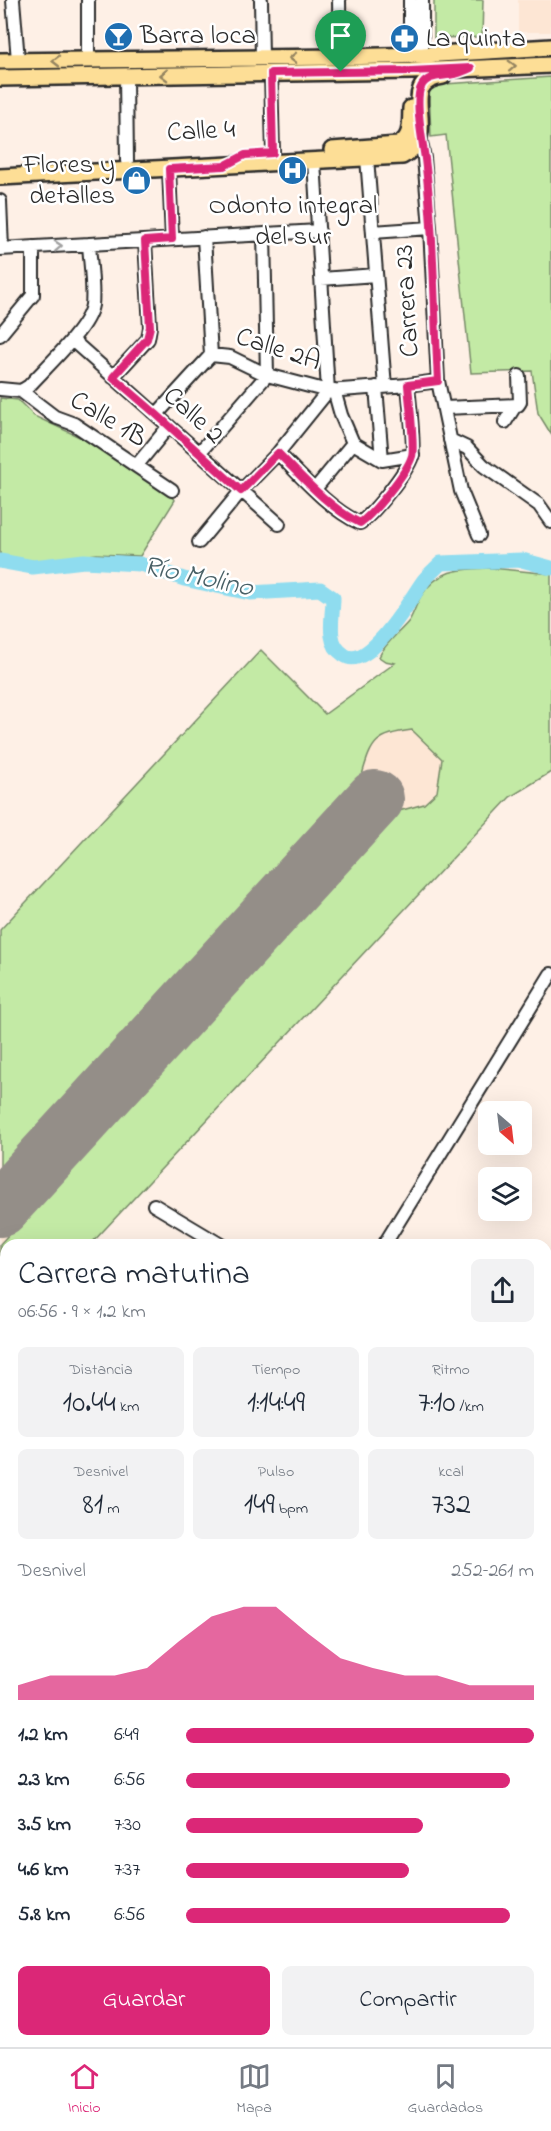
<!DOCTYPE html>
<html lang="es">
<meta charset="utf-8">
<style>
body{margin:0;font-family:"Indie Flower",sans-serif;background:#f2f2f3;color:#1f2937;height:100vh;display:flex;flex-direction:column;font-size:22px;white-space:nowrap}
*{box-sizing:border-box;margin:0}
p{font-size:20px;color:#747a83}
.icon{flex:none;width:33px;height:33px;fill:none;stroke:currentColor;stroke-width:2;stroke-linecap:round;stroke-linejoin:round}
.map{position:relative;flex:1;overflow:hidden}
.drawer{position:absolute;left:0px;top:1239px;width:552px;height:808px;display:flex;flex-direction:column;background:#fff;border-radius:18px 18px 0 0;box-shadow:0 6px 24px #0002}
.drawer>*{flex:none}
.needle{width:39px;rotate:152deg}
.buttons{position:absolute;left:478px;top:1101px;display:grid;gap:12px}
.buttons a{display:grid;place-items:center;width:54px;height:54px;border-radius:9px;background:#fff;box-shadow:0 6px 24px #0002;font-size:30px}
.pin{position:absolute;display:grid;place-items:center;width:51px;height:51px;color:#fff;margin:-62px -26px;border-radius:50% 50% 50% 0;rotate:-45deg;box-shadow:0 0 6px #0007}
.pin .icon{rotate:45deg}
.round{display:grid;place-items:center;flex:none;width:63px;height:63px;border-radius:9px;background:#f2f2f3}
.overview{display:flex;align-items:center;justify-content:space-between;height:102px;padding:0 18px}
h1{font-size:33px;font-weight:600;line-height:45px}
.figures{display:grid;grid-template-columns:repeat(3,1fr);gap:9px;height:102px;padding:6px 18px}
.figures div{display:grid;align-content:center;border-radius:9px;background:#f2f2f3;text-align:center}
.figures b{font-size:30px;font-weight:600}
.figures small{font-size:16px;font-weight:400}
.figures p{font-size:16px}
.chart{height:168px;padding:12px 18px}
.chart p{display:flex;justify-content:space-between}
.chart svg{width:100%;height:108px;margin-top:6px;fill:#db2777;opacity:.7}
.button{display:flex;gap:12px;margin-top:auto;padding:12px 18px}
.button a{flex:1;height:69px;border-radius:9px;background:#db2777;color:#fff;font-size:24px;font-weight:600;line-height:69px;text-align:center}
.button a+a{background:#f2f2f3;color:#1f2937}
ul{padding:0 18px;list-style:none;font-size:20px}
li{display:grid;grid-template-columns:96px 72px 1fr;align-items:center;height:45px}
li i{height:15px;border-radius:8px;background:#db2777}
.tabs{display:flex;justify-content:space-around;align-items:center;height:84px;border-top:2px solid #e0e1e3;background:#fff;font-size:16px;color:#747a83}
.tabs a{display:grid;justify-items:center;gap:3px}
.tabs .selected{color:#db2777}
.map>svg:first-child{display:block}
.built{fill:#fde6d4}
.green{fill:#c3eaa5;stroke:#778a68;stroke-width:1.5}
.water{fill:#8fdcef;stroke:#6795a1;stroke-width:1.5}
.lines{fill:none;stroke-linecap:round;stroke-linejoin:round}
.river{stroke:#8fdcef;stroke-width:15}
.runway{stroke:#948e88;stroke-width:58}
.minor-casing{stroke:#2b2b2b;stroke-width:16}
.major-casing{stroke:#2b2b2b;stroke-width:20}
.minor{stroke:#fff;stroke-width:12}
.major{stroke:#fdde96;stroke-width:15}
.oneway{stroke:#948460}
.oneway2{stroke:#a0a0a0}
.route-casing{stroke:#fff;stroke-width:12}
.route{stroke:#db2777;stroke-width:8}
.labels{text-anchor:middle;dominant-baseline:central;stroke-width:5;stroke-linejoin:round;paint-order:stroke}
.poi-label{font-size:27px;fill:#2b2b2b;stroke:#fff;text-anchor:start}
.street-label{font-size:27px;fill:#2b2b2b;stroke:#fff}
.water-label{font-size:28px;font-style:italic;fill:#496066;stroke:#fff}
</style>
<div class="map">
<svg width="551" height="2047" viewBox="0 0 551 2047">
<rect width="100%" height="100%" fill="#fef0e6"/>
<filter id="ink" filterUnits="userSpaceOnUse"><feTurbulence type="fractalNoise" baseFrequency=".0167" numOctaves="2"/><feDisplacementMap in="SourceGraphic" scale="12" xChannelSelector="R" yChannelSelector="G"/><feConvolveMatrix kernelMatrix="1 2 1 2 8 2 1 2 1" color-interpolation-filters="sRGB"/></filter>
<g filter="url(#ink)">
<path class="built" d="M518,0H551V32H518Z
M261,650L325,714L396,662L474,767L6,1245L0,1339V930Z"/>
<path class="green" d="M434,0H483L482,37L434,38Z
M551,54V59L445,65L444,61Z
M179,66L178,69L0,73V69L14,68Z
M551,77V434L538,413L532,371L471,373L446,135L431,137L429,85Z
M0,398L18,400L34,416L101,447L175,500L140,556L97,554L35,561L0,555Z
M491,568L551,574V772L510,797L90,1245H6V1334L0,1340V1244L399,811L424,804L437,792L442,759L412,730C376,735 372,740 362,775L0,1168V930L261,650L325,714L395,663L385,661L379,657C385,643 399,633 409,621C414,613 416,604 421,596C439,568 461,569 491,568Z"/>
<path class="water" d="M546,1822L551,1825V1872L546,1871Z
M434,2042H489V2047H433Z"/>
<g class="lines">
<path class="river" d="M0,561L33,567L84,561L140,564L184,579L250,593L320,589L333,598C333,610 330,625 332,636C333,644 338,651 344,655C369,673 412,596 424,580C429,574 435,569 441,563L522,560L551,568"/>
<path class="runway" d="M0,1208L375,799"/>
<defs>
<path id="minor" d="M13,0L18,60
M88,0V61
M261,0L262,58
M339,0L340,57
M410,0V41L414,55L422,47V0
M271,73L273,153
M126,76L127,161
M420,137L424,158L430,228L438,381L461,491L479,535
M367,158L385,387
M169,169L172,239
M0,201L2,249
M373,232L430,228
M0,249L319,231
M321,279L376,275
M0,335L33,295V247
M72,340L279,524
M211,355L230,357L267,375L328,391L408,385L438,381
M113,377L148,339L150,327L145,241
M376,387L382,460
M0,389L21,391
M334,390L341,415L353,443L382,460L413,455
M21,391L55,417L74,424L172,490
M21,391L29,386C46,367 88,329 92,305C94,286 90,263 89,244
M444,408L518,405L520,402L519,376
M157,414L211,355L204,237
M505,422L515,406
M450,440L467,448L484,466L539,505L551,522
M199,453L267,375L264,234
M278,453C301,476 329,509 360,523C373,514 407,472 412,456C415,446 409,399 408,385
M137,465L169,426
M315,489L353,443
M199,542L241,491L278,453L328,391L314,161
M154,1205L221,1245
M384,1245L551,974
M546,1537L551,1534
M546,1555L548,1562L546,1567
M546,1733L551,1738
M0,1873L6,1865
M0,1998L6,2001"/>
<path id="major" d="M0,61L340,57L423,55L551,47
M0,78L411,71L551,65
M332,150L398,145C413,137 410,123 411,108
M0,177L402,156C445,134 392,83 443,76"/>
</defs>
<use href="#minor" class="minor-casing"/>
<use href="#major" class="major-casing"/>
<use href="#minor" class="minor"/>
<use href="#major" class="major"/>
</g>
<defs><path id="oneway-chevron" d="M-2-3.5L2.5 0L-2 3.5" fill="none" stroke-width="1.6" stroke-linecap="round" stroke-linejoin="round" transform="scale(1.5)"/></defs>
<g class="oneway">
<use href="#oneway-chevron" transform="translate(293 58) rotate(179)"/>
<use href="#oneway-chevron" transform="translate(56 61) rotate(-180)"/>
<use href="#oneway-chevron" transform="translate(512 66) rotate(-2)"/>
<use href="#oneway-chevron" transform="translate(164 75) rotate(179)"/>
</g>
<use class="oneway2" href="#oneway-chevron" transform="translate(58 246) rotate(-3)"/>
</g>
<g class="lines" filter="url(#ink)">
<defs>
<path id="route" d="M471,68C466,70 460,73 454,74C443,77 427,74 421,87C414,99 423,144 425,159C434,232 434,307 438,381L408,385C409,399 415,446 412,456C407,473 373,514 360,523C330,509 301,476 278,453L241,491L156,414L113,377L147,339L150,327L145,241L172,239L169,169L224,166L245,155L273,153L271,73L411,71Z"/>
</defs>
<use href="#route" class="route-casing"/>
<use href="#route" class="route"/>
</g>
<defs>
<symbol id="bar-disc" viewBox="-11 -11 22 22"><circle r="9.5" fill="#1f6fb2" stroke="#fff"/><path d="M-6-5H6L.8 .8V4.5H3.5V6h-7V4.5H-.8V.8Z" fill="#fff"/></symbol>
<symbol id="pharmacy-disc" viewBox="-11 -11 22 22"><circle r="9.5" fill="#1f6fb2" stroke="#fff"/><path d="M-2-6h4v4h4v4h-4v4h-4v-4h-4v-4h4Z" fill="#fff"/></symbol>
<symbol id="hospital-disc" viewBox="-11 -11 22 22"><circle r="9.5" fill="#1f6fb2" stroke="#fff"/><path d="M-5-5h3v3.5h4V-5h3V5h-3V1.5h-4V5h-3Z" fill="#fff"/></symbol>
<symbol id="shop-disc" viewBox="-11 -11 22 22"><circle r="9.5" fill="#1f6fb2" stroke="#fff"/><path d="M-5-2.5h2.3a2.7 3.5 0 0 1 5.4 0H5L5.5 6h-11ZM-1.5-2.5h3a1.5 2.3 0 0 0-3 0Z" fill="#fff"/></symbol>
</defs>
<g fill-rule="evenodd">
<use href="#bar-disc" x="102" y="20" width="33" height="33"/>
<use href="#pharmacy-disc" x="388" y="22" width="33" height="33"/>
<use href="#hospital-disc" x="276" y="154" width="33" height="33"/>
<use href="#shop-disc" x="120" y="164" width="33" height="33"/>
</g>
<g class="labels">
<g class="poi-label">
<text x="140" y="36">Barra loca</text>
<text x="426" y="39">La quinta</text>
<text x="115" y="165" text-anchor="end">Flores y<tspan x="115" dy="31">detalles</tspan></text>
<text x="293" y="206" text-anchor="middle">Odonto integral<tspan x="293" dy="31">del sur</tspan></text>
</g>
<g class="street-label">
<text transform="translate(201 132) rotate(-3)">Calle 4</text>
<text transform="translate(408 301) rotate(-93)">Carrera 23</text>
<text transform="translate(278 350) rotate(18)">Calle 2A</text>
<text transform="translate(193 416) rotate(42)">Calle 2</text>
<text transform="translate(108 420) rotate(31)">Calle 1B</text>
</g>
<g class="water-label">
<text transform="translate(198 578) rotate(12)">Río Molino</text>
</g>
</g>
</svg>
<div class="buttons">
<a><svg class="needle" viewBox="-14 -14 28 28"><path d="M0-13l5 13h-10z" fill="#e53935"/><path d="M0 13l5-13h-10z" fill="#747a83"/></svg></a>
<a><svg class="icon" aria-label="layers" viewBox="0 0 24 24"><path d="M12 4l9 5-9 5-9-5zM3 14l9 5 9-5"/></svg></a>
</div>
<div class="pin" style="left:341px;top:72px;background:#1e9e55"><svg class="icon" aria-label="arrive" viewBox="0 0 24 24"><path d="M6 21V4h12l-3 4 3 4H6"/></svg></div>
<section class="drawer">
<div class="overview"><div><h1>Carrera matutina</h1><p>06:56 · 9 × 1.2 km</p></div><a class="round"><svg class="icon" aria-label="share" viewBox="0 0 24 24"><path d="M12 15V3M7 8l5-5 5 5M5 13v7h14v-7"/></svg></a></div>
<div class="figures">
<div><p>Distancia</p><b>10.44<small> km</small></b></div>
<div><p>Tiempo</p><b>1:14:49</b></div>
<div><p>Ritmo</p><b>7:10<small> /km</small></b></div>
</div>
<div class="figures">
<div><p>Desnivel</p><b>81<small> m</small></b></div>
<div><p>Pulso</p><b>149<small> bpm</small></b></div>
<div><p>kcal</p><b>732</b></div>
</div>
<div class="chart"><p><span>Desnivel</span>252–261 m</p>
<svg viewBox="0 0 160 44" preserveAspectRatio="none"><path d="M0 44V38L10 34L20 34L30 34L40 31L50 20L60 10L70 6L80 6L90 17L100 27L110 31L120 34L130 34L140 38L150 38L160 38V44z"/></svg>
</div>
<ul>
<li><b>1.2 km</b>6:49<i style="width:100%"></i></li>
<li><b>2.3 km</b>6:56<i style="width:93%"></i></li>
<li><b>3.5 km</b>7:30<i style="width:68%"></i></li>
<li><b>4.6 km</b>7:37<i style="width:64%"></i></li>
<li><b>5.8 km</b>6:56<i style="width:93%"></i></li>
</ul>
<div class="button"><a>Guardar</a><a>Compartir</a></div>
</section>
</div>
<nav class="tabs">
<a class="selected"><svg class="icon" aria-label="home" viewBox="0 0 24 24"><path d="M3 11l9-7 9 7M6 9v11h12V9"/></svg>Inicio</a>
<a><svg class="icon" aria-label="map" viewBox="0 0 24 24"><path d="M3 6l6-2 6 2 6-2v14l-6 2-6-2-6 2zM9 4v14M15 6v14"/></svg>Mapa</a>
<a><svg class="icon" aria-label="saved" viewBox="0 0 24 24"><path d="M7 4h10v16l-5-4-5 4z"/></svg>Guardados</a>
</nav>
